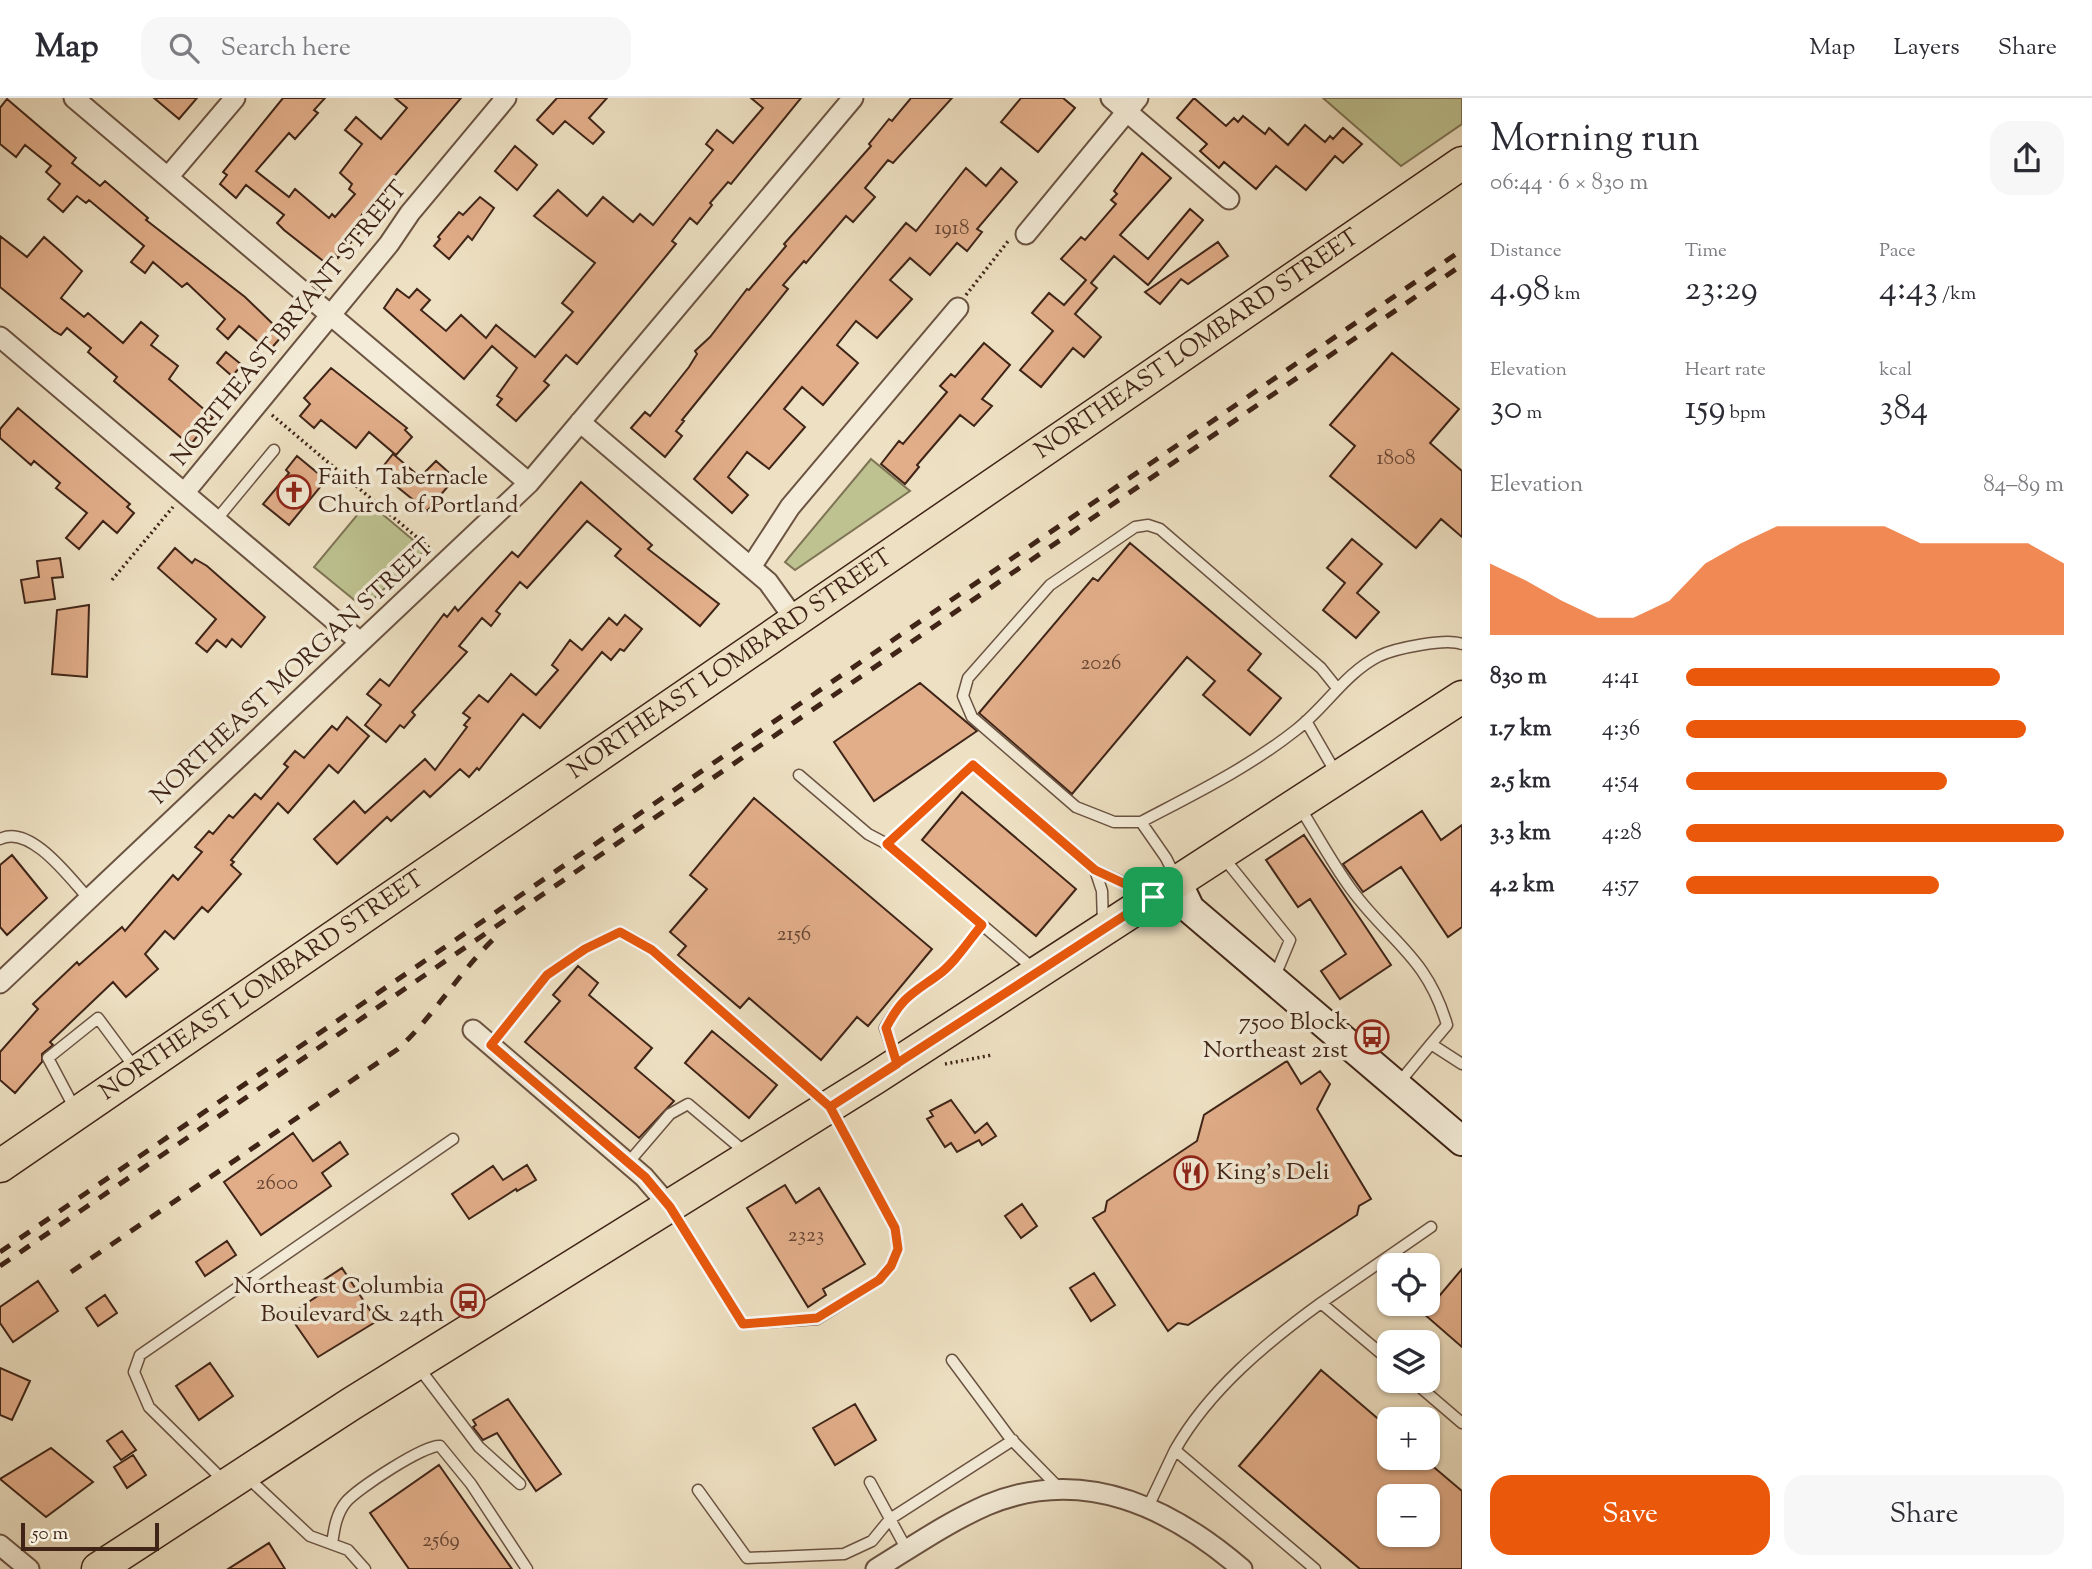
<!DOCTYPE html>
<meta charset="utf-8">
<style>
body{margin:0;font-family:"Sorts Mill Goudy",serif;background:#f7f7f7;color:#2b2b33;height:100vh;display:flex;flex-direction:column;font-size:26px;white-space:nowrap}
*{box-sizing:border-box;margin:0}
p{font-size:23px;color:#7c7c81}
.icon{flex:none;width:38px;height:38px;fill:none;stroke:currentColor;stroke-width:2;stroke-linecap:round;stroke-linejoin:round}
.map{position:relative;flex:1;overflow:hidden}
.sheet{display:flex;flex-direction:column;background:#fff;width:630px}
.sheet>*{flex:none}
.buttons{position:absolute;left:1377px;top:1155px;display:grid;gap:14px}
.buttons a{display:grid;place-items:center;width:63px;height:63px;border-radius:14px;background:#fff;box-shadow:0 2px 5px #0004;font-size:35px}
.scale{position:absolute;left:21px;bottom:18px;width:138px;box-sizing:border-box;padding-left:7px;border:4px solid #3f2417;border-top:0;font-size:19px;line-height:24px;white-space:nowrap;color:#3f2417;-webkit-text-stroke:5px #f4ecd8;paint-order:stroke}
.pin{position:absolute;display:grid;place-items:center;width:60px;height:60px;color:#fff;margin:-30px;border-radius:14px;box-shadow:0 4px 10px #0006}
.round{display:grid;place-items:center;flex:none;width:74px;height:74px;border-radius:21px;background:#f7f7f7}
.head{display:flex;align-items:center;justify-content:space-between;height:119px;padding:0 28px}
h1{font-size:38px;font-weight:600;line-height:52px}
.figures{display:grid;grid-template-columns:repeat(3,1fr);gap:10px;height:119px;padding:7px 28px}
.figures div{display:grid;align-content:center}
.figures b{font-size:35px;font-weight:600}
.figures small{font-size:19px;font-weight:400}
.figures p{font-size:19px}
.chart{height:196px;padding:14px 28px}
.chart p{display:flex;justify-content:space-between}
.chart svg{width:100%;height:126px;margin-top:7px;fill:#ea580c;opacity:.7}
.primary-button{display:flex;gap:14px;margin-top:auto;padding:14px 28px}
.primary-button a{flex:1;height:80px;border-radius:21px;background:#ea580c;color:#fff;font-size:28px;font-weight:600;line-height:80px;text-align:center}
.primary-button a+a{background:#f7f7f7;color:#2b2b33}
ul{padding:0 28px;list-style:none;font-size:23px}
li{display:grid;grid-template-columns:112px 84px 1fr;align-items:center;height:52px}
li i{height:18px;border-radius:9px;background:#ea580c}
header{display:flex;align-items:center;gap:42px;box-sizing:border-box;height:98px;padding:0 35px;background:#fff;border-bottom:2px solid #e1e1e2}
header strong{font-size:33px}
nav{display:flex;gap:38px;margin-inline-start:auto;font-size:24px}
.search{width:490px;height:63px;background:#f7f7f7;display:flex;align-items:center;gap:18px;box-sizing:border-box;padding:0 24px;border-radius:21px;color:#7c7c81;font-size:26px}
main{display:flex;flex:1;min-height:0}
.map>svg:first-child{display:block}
.green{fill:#bdc290;stroke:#7e7354;stroke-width:2}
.building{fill:#e2ae8a;stroke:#3f2417;stroke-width:2;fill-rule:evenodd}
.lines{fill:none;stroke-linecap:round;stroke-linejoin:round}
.lane-casing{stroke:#6b5342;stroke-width:13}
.street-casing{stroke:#6b5342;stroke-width:23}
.secondary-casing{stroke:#3f2417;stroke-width:32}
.primary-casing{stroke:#3f2417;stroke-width:35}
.path{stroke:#3f2417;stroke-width:3.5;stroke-dasharray:2 3.5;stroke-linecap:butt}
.lane{stroke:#f4ecd8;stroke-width:10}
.street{stroke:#f4ecd8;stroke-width:19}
.secondary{stroke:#f4ecd8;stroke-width:28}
.primary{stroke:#eee1c3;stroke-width:32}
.rail{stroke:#3f2417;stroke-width:5;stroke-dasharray:12 12;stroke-linecap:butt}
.route-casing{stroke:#fff;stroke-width:14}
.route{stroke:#ea580c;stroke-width:9}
.labels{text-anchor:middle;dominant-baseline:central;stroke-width:7;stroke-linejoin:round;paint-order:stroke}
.number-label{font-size:21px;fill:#684634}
.street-label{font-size:24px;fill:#3f2417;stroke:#f4ecd8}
.poi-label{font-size:24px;fill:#3f2417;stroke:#f4ecd8;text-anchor:start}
</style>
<header>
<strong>Map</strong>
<div class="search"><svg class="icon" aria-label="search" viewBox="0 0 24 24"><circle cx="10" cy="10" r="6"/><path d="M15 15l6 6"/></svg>Search here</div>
<nav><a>Map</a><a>Layers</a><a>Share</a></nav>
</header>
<main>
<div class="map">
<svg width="1462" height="1471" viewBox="0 0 1462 1471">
<rect width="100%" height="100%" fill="#eee1c3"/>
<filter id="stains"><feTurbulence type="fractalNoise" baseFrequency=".00286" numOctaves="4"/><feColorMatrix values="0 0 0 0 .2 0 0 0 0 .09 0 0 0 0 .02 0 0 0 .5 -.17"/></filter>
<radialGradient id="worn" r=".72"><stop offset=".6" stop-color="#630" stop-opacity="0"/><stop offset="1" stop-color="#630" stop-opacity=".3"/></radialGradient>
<path class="green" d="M1323,0H1462V26L1401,68Z
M871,361L910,393L795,472L785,464Z
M368,404L425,452L364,510L314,469Z"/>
<path class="building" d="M154,0H197L179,21Z
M283,0H325L314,12L318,15L295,41L289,35L256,73L289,99L295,91L329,120L332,116L335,119L355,96L349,91L352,86L340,75L362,46L345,32L356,19L381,41L407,10L395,0H461L363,115L353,130L359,135L338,160L335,157L327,166L284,132L277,125L284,117L246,87L236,100L220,86L227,77L223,74Z
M557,0H607L589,20L604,34L593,46L565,23L553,36L537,22Z
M751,0H801L731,86L728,84L710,105L712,107L697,126L690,120L672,143L676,146L577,266L566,257L544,283L549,287L516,323L497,307L502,301L497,298L517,270L492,248L464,281L384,210L397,191L409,200L417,191L430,202L421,212L446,233L461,217L486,240L496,227L535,259L573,214L562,205L595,165L534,118L558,92L587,118L603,99L633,124L640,116L653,127L713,52L706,46L717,32L733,45L763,10Z
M911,0H952L893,65L888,62L865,90L875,99L853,124L846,118L806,165L804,163L783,187L788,191L682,322L684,323L676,333L682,338L665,359L631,330L645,314L650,318L689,269L697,256L695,253L710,239L747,191L749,192L786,148L784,146L871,48L869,46L889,21L892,23Z
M1021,0H1063L1075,10L1038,54L1001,24Z
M1194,0L1226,28L1234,20L1238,24L1243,18L1265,36L1269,30L1288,47L1305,27L1325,44L1330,38L1333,41L1343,30L1362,46L1343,65L1335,58L1306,92L1276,68L1256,91L1224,64L1219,70L1200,53L1207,46L1177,20Z
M7,1L76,60L72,65L100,88L105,83L148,120L146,122L245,199L278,231L276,234L282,238L269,253L239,228L228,241L217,231L225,221L187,185L182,189L153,164L145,175L131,164L144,148L89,102L86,105L77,98L63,114L48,101L60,86L46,74L51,68L25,47L16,59L0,46V10Z
M515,48L537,67L517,92L495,73Z
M1142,55L1171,80L1120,137L1148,161L1190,111L1203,122L1148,187L1114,158L1091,185L1097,190L1075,216L1101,239L1084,259L1073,250L1041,289L1020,272L1053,233L1032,215L1049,195L1064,207L1086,182L1061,161L1081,139L1085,142L1116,106L1111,102L1117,96L1114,93Z
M966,70L986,88L1001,70L1017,84L977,131L982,134L967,153L957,145L930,177L910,160L890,182L912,201L877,240L856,223L837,247L858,265L823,307L802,289L784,311L805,329L769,371L747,354L728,379L748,397L732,415L694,381L906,125L916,133Z
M480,99L494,110L472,142L468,138L449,161L434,148L440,141L438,139L459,114L463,117Z
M0,138L27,159L44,139L60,153L82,173L61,200L84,219L88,215L123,245L141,224L158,238L151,247L178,268L169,281L213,319L192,345L187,340L185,343L114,283L117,279L88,254L91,250L67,230L61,237L54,233L0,189Z
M1218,144L1228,158L1188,186L1181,181L1160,206L1145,194Z
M984,245L1010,267L982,301L992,308L974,328L960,317L917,367L919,369L905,386L881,366L899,343L903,346L947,294L940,288L951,276L955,279Z
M226,254L242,267L232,278L217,265Z
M1392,255L1459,311L1430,345L1462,373V439L1441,421L1416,450L1330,378L1355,348L1330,327Z
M331,270L407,330L405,332L412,339L396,357L369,334L356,350L321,322L314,330L300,318L310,306L304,300Z
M18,310L130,406L127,409L134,415L117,435L103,423L79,451L66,440L87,415L56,390L60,385L34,363L31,367L0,340V331Z
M393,356L420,379L436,363L455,380L427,413L390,383L392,380L381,371Z
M297,358L326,382L289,427L263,406L289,375L286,372Z
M581,384L652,447L648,451L719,506L700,528L615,458L621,451L587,423L527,490L520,484L496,513L500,516L491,528L482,520L459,548L467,554L412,614L415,617L404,630L400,627L386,644L365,627L381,607L367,596L380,581L389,588L444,516L447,519L455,509L458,513L512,454L518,459Z
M1352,441L1382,466L1357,495L1379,514L1356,540L1323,512L1345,485L1327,470Z
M1130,445L1261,556L1248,572L1281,600L1250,637L1203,597L1215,583L1187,559L1072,696L979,615L1093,480L1098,483Z
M175,450L192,465L195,461L207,468L265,519L241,549L232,541L226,549L217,542L207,554L196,545L216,521L158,470Z
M60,460L63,479L52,480L55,501L25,505L21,482L39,479L37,463Z
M89,507L87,579L52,576L57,512Z
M625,517L642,531L624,553L620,551L611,562L602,554L540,630L523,616L479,672L477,670L469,679L460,671L430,699L424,693L391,723L387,719L337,766L314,741L354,703L365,715L425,661L435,672L467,629L464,627L470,620L463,615L479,597L488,604L511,576L536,597L558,572L552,567L570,542L582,552L609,520L617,527Z
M920,585L977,633L874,703L834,644Z
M347,619L369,638L338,675L329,667L288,715L278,705L231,762L234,764L231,767L241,776L208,814L202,809L174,841L165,833L145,856L158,871L126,899L113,884L50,944L53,947L42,956V964L15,995L0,982V954L38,911L33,906L77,864L79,867L122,829L125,833L173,777L178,782L202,754L195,749L209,733L213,736L229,717L233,720L255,696L261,701L288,669L284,666L295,653L304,660L332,628L337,632Z
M962,694L1076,791L1036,838L922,742Z
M754,700L932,851L868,928L857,919L821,962L749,900L740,910L678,857L686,848L670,834L707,791L690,777Z
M1422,713L1441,742L1462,727V829L1448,839L1401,769L1363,794L1343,766Z
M1304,737L1391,867L1340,901L1321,873L1346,856L1310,801L1298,809L1266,762Z
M12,757L47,800L7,837L0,829V767Z
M578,868L598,885L589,897L652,950L635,970L674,1003L639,1040L525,944L560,903L553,897Z
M712,933L777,987L749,1020L685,965Z
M1287,963L1301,986L1320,973L1330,986L1317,1011L1371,1101L1359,1108L1357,1117L1188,1227L1178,1225L1168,1233L1093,1120L1105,1113L1107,1103L1197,1043L1204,1017Z
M951,1002L975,1035L987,1025L996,1038L982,1047L979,1042L957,1054L951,1045L945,1049L927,1021L933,1018L930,1013Z
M293,1035L313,1063L340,1044L348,1056L322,1075L331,1088L261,1137L224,1084Z
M527,1067L536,1082L517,1093L516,1091L469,1121L452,1096L493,1068L503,1082Z
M785,1087L796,1105L819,1090L865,1166L823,1191L826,1197L808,1209L747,1110Z
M1022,1106L1037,1128L1021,1140L1005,1118Z
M227,1143L236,1157L205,1178L196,1164Z
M342,1170L377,1223L318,1259L289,1217L325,1193L319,1185Z
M1462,1171V1249L1424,1216Z
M1094,1175L1115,1207L1091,1223L1070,1190Z
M38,1183L58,1213L13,1244L0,1225V1209Z
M105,1197L117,1215L98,1228L86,1210Z
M210,1265L233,1298L199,1322L176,1288Z
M0,1270L30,1283L12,1322L0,1317Z
M1321,1272L1390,1331V1360H1423L1462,1393V1471H1360L1239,1368ZM1390,1398H1428V1437H1390Z
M508,1301L561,1376L536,1393L497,1335L483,1342L473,1329L476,1327L473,1322Z
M855,1306L876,1342L835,1367L813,1330Z
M122,1333L136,1352L121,1362L107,1343Z
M51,1350L93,1384L46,1419L0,1381Z
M133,1357L146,1377L127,1390L114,1369Z
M439,1367L512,1471H409L370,1415Z
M269,1445L285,1471H228Z"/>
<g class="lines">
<defs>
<path id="lane" d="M217,421L274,352
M1306,623L1336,675
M799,677L868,736L887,746
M1299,708C1316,735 1332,765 1351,791C1389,843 1427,858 1447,927L1431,946L1462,966
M1141,724H1114L1076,709L972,619L963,598L968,580L1050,487L1135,429L1148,427L1160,431L1321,570L1337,590
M0,741C30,726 69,779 88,800
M1223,759L1290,842L1275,878
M1095,772L1102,793L1103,826
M1176,780L1166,760L1141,724C1194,696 1248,670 1296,632C1325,610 1345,575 1379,558C1396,550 1446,540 1462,546
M1034,871L887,746L973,667L1095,772L1147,795
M491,947L547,877L585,851L620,834L652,852L830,1009L895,1130L898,1151L891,1168L879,1182L817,1221L743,1226L672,1112
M896,962L885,930C902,899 912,896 939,877C955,865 969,842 982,827
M1398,986L1431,946
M75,1011L48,960L98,920L135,970
M628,1065L670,1016L688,1006L745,1054
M1321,1205L1431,1129
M952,1262L1010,1340L1059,1390
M419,1270L479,1349L520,1386
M1413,1283L1462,1325
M246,1378L310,1438L348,1452L365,1471
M224,1383L149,1309L134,1274L140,1257L453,1041
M870,1384L907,1452
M698,1392L747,1460L844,1456L872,1443L890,1421L1013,1342
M1148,1409L1175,1352
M332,1446C334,1432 336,1416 346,1404C357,1391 425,1346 440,1348L471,1386L527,1471
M1315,1471L1175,1352C1209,1292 1266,1245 1321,1205L1390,1263"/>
<path id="street" d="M74,0L529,385
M1111,0L1229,101
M168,79L235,0
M1026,136L1138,0
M0,239L360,544
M580,324L768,484L796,523
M185,394L389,146L410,115L506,0
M751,469L790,409L958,210
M0,885L529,385L853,0
M473,932L644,1079L670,1109
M0,1447L29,1471
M876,1471C912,1449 948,1424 987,1407C1083,1367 1170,1409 1242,1471"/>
<path id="secondary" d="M1177,784L1190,811L1462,1043"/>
<g id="primary">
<path id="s1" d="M0,1068L1462,65"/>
<path d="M98,1471L351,1306L875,980L1462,599"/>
</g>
</defs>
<use href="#lane" class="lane-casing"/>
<use href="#street" class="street-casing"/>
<use href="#secondary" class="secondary-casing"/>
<use href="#primary" class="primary-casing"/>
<path class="path" d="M966,197L1009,142
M272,317L432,452
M112,482L173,409
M945,966L992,957"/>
<use href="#lane" class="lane"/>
<use href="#street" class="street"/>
<use href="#secondary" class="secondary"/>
<use href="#primary" class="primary"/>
<path class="rail" d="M0,1154L1462,152
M0,1168L1462,167
M71,1174L398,951C436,916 462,869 501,834"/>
</g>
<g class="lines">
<defs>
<path id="route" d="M1153,799L830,1009L652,852L620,834L585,851L547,877L491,947L645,1079L670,1109L743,1226L817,1220L879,1182L891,1168L898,1151L895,1130L830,1009L897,966L886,930C902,899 912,896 938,877C955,865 969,842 982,827L887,746L973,667L1095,772L1153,799"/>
</defs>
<use href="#route" class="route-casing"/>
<use href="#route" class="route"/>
</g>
<defs>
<symbol id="church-ring" viewBox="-11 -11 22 22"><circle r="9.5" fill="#f4ecd8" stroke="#8f2418" stroke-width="1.5"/><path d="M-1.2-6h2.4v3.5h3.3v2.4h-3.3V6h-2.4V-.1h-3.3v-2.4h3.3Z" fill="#8f2418"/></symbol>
<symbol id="bus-ring" viewBox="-11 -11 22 22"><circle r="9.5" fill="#f4ecd8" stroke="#8f2418" stroke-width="1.5"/><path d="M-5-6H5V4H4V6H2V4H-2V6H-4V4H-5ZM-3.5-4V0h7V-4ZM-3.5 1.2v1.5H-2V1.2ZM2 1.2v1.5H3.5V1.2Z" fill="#8f2418"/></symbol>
<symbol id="restaurant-ring" viewBox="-11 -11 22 22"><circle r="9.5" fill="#f4ecd8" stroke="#8f2418" stroke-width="1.5"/><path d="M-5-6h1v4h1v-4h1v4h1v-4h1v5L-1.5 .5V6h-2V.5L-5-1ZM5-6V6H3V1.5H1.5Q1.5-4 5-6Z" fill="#8f2418"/></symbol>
</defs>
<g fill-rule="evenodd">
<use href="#church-ring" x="275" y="375" width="38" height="38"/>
<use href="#bus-ring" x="1353" y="920" width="38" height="38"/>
<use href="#restaurant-ring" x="1172" y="1056" width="38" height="38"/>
<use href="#bus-ring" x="449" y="1184" width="38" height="38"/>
</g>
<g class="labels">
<g class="number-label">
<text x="952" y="131">1918</text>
<text x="1396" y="361">1808</text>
<text x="1101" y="566">2026</text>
<text x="794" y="837">2156</text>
<text x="277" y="1086">2600</text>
<text x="806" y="1138">2323</text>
<text x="441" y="1443">2569</text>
</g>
<g class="street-label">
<text transform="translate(290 226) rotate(-51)">NORTHEAST BRYANT STREET</text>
<text stroke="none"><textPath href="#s1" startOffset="1452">NORTHEAST LOMBARD STREET</textPath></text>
<text stroke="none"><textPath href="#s1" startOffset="886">NORTHEAST LOMBARD STREET</textPath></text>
<text transform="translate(293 574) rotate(-43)">NORTHEAST MORGAN STREET</text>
<text stroke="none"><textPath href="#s1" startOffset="318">NORTHEAST LOMBARD STREET</textPath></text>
</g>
<g class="poi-label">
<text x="318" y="380">Faith Tabernacle<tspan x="318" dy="28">Church of Portland</tspan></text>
<text x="1348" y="925" text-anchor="end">7500 Block<tspan x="1348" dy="28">Northeast 21st</tspan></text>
<text x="1216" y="1075">King's Deli</text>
<text x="444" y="1189" text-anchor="end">Northeast Columbia<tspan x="444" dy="28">Boulevard &amp; 24th</tspan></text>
</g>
</g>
<rect width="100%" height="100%" filter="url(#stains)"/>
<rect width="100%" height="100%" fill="url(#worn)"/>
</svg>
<div class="buttons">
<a><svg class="icon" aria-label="locate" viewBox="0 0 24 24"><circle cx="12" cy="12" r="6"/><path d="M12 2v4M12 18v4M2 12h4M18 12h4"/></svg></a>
<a><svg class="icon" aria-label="layers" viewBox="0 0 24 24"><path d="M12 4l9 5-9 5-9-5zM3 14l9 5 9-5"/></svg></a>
<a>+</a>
<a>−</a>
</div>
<div class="scale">50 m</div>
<div class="pin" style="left:1153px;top:799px;background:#1e9e55"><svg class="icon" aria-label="arrive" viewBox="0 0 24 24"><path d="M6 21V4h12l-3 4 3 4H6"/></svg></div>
</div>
<section class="sheet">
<div class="head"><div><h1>Morning run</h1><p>06:44 · 6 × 830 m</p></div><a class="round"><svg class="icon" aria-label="share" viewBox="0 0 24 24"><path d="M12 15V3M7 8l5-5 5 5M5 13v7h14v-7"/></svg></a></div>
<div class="figures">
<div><p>Distance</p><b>4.98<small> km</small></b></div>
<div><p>Time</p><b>23:29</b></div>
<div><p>Pace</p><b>4:43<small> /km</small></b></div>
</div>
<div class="figures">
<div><p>Elevation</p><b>30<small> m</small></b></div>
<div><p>Heart rate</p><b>159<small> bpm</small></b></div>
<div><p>kcal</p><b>384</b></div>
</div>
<div class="chart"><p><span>Elevation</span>84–89 m</p>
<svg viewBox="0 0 160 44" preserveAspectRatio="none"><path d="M0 44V19L10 25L20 32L30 38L40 38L50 32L60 19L70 12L80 6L90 6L100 6L110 6L120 12L130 12L140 12L150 12L160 19V44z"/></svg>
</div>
<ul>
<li><b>830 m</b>4:41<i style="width:83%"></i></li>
<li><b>1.7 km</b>4:36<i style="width:90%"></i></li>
<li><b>2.5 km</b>4:54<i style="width:69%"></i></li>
<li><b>3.3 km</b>4:28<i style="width:100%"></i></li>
<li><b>4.2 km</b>4:57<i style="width:67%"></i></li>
</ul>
<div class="primary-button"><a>Save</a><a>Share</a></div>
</section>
</main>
